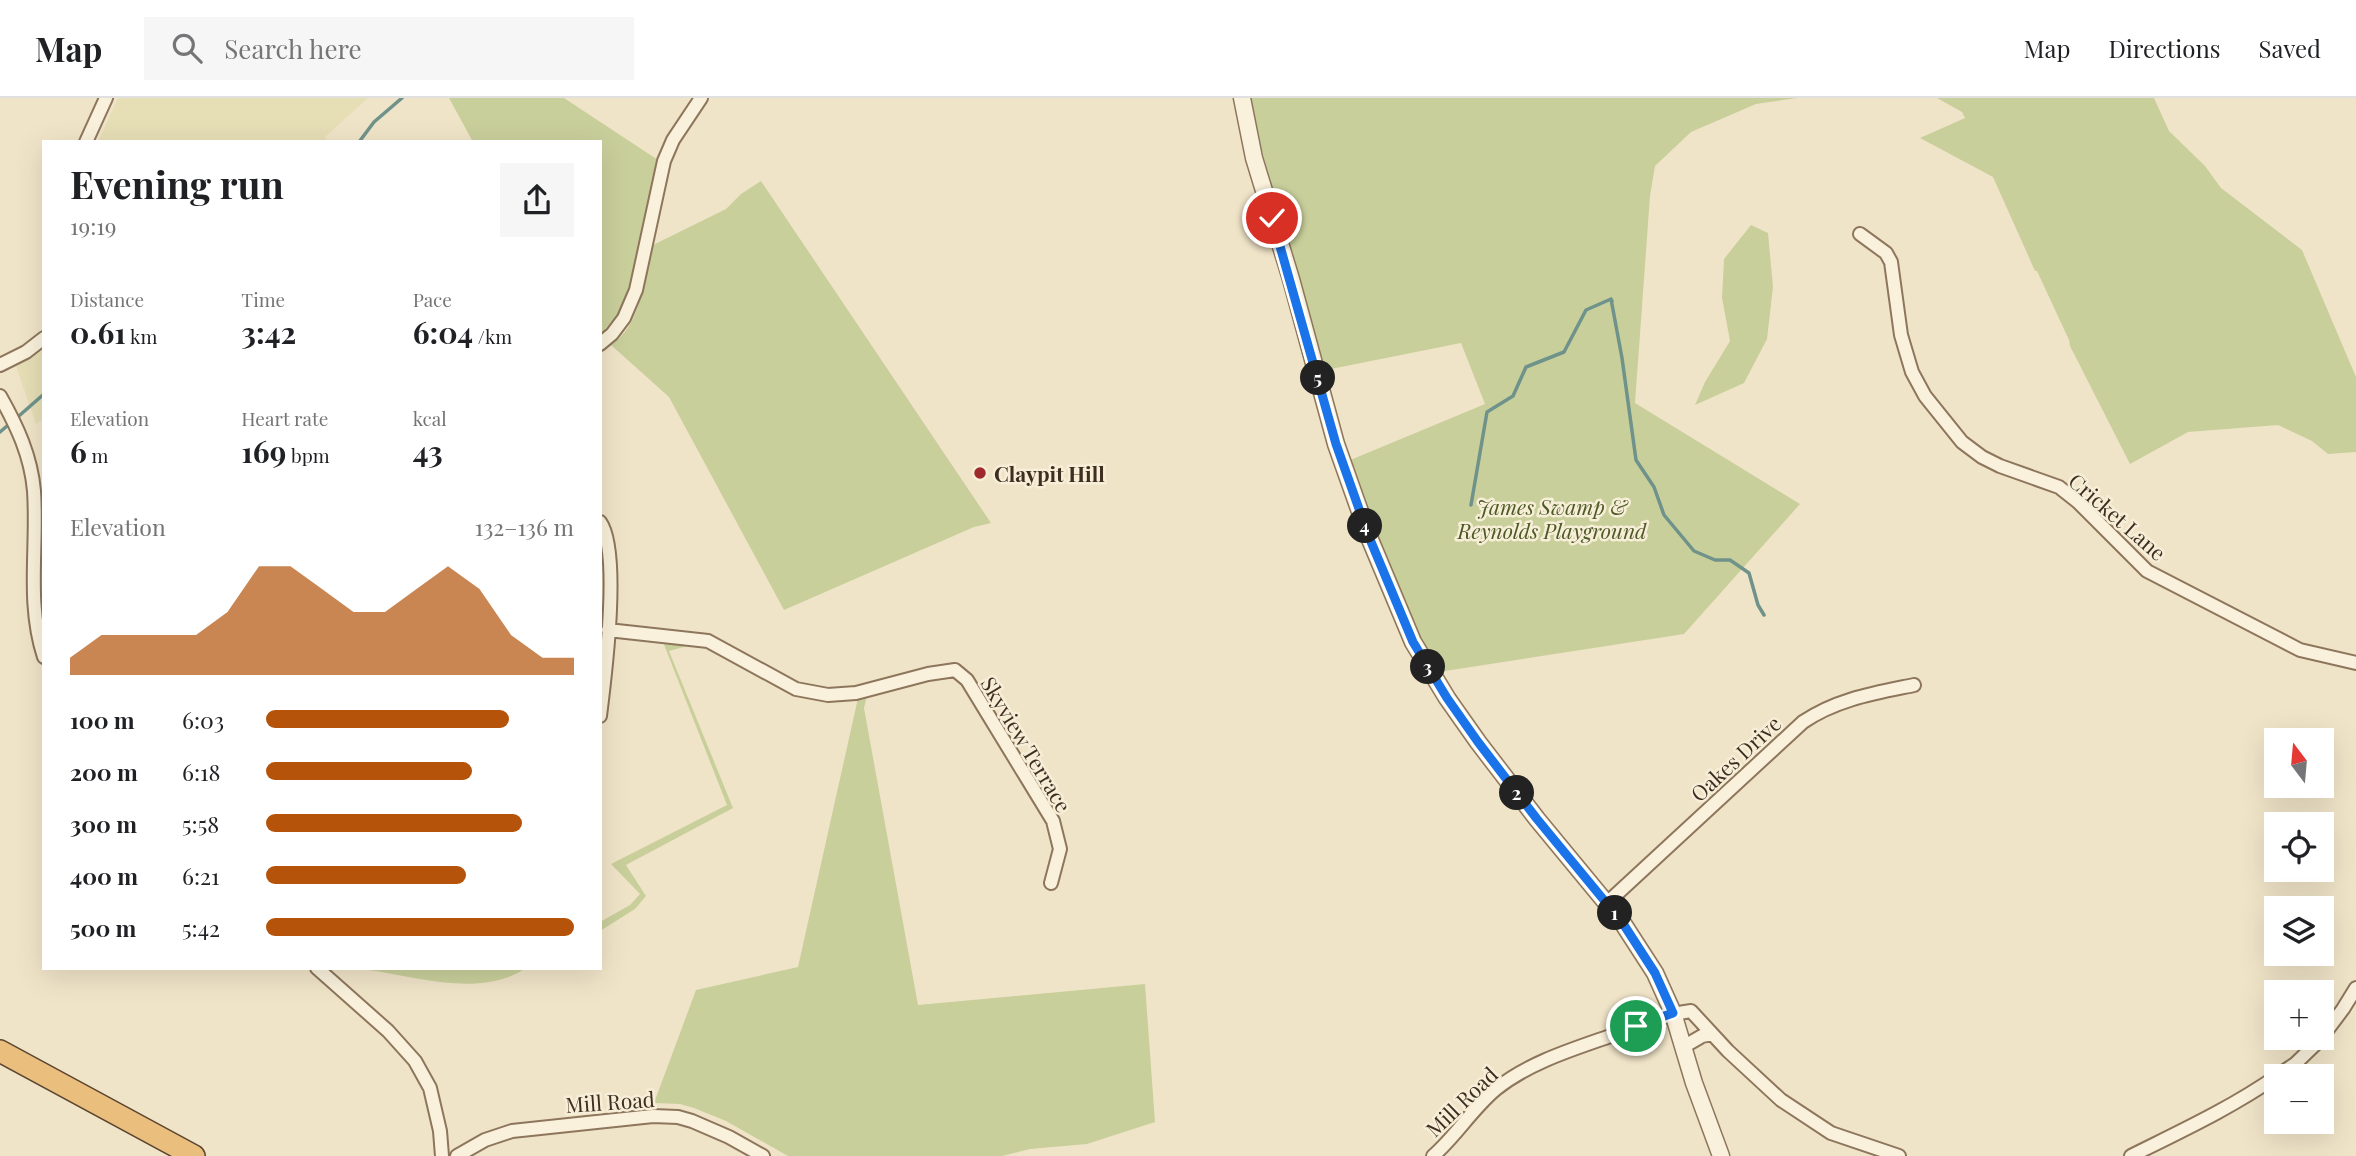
<!DOCTYPE html>
<meta charset="utf-8">
<style>
body{margin:0;font-family:"Playfair Display",serif;background:#f6f6f6;color:#202124;height:100vh;display:flex;flex-direction:column;font-size:26px;white-space:nowrap}
*{box-sizing:border-box;margin:0}
p{font-size:23px;color:#757577}
.icon{flex:none;width:38px;height:38px;fill:none;stroke:currentColor;stroke-width:2;stroke-linecap:round;stroke-linejoin:round}
.map{position:relative;flex:1;overflow:hidden}
.panel{position:absolute;left:42px;top:42px;width:560px;height:830px;display:flex;flex-direction:column;background:#fff;border-radius:0px;box-shadow:0 7px 28px #0002}
.panel>*{flex:none}
.needle{width:46px;rotate:344deg}
.controls{position:absolute;left:2264px;top:630px;display:grid;gap:14px}
.controls a{display:grid;place-items:center;width:70px;height:70px;border-radius:0px;background:#fff;box-shadow:0 7px 28px #0002;font-size:35px}
.pin{position:absolute;display:grid;place-items:center;width:60px;height:60px;color:#fff;margin:-30px;border:4px solid #fff;border-radius:50%;box-shadow:0 2px 7px #0007}
.km{position:absolute;width:35px;height:35px;margin:-18px;border-radius:50%;background:#222;color:#fff;font-size:19px;line-height:35px;text-align:center}
.round{display:grid;place-items:center;flex:none;width:74px;height:74px;border-radius:0px;background:#f6f6f6}
.overview{display:flex;align-items:center;justify-content:space-between;height:119px;padding:0 28px}
h1{font-size:38px;font-weight:700;line-height:52px}
.metrics{display:grid;grid-template-columns:repeat(3,1fr);gap:10px;height:119px;padding:7px 28px}
.metrics div{display:grid;align-content:center}
.metrics b{font-size:30px;font-weight:700}
.metrics small{font-size:19px;font-weight:400}
.metrics p{font-size:19px}
.chart{height:196px;padding:14px 28px}
.chart p{display:flex;justify-content:space-between}
.chart svg{width:100%;height:126px;margin-top:7px;fill:#b45309;opacity:.7}
ul{padding:0 28px;list-style:none;font-size:23px}
li{display:grid;grid-template-columns:112px 84px 1fr;align-items:center;height:52px}
li i{height:18px;border-radius:9px;background:#b45309}
header{display:flex;align-items:center;gap:42px;box-sizing:border-box;height:98px;padding:0 35px;background:#fff;border-bottom:2px solid #e0e0e0}
header strong{font-size:33px}
nav{display:flex;gap:38px;margin-inline-start:auto;font-size:24px}
.search{width:490px;height:63px;background:#f6f6f6;display:flex;align-items:center;gap:18px;box-sizing:border-box;padding:0 24px;border-radius:0px;color:#757577;font-size:26px}
.map>svg:first-child{display:block}
.farmland{fill:#e6deb5}
.green{fill:#c9cf9b}
.lines{fill:none;stroke-linecap:round;stroke-linejoin:round}
.stream{stroke:#6f938a;stroke-width:3.5}
.minor-casing{stroke:#8d765c;stroke-width:16}
.tertiary-casing{stroke:#8d765c;stroke-width:19}
.trunk-casing{stroke:#5b4430;stroke-width:24}
.minor{stroke:#faf1dc;stroke-width:12}
.tertiary{stroke:#faf1dc;stroke-width:16}
.trunk{stroke:#eabe7c;stroke-width:21}
.route-casing{stroke:#fff;stroke-width:14}
.route{stroke:#1a73e8;stroke-width:9}
.poi-dot{fill:#9e2a2b;stroke:#f7eed8;stroke-width:2.5}
.labels{text-anchor:middle;dominant-baseline:central;stroke-width:5;stroke-linejoin:round;paint-order:stroke}
.poi-label{font-size:21px;font-weight:bold;fill:#3d2e20;stroke:#f7eed8;text-anchor:start}
.park-label{font-size:21px;font-style:italic;fill:#4d5a26;stroke:#f7eed8}
.street-label{font-size:21px;fill:#3d2e20;stroke:#f7eed8}
</style>
<header>
<strong>Map</strong>
<div class="search"><svg class="icon" aria-label="search" viewBox="0 0 24 24"><circle cx="10" cy="10" r="6"/><path d="M15 15l6 6"/></svg>Search here</div>
<nav><a>Map</a><a>Directions</a><a>Saved</a></nav>
</header>
<div class="map">
<svg width="2356" height="1058" viewBox="0 0 2356 1058">
<rect width="100%" height="100%" fill="#f0e4c8"/>
<path class="farmland" d="M118,0H368L325,39L328,44H98Z
M44,249V321L36,326L16,268Z"/>
<path class="green" d="M449,0H564L658,62L630,192L620,214L600,237V44H473Z
M1250,0H1797L1756,6L1691,34L1655,68L1650,98L1635,305L1800,406L1684,536L1445,573L1428,564L1414,541L1348,363L1485,306L1461,245L1326,272L1292,164L1262,53Z
M1937,0H2154L2169,33L2205,68L2221,90L2302,152L2356,279V354L2328,356L2312,343L2278,327L2188,334L2130,366L2070,248L2069,242L2037,173H2035L1993,79L1920,40L1965,20L1962,14Z
M761,83L991,425L974,429L784,512L669,299L611,247C642,226 644,181 651,148L726,111L741,96Z
M1751,127L1768,135L1773,189L1767,241L1744,285L1695,307L1705,284L1730,243L1722,200L1724,161Z
M663,544L691,547L669,553L733,710L626,767L646,798L635,811L600,833V824L630,807L640,796L611,766L727,707Z
M867,598L864,610L918,907L1145,886L1155,1024L1087,1046L1030,1051L1002,1058H788L726,1023L694,1010L680,1006L654,1005L696,892L798,869L858,600Z
M366,870H526C482,900 418,879 369,872Z"/>
<g class="lines">
<path class="stream" d="M359,44L374,24L402,0
M1612,203L1611,201L1622,260L1636,362L1654,389L1664,417L1694,453L1715,462H1730L1749,475L1758,507L1764,517
M20,317L44,296
M0,334L7,328
M1471,407L1487,314L1513,298L1526,269L1564,254L1586,212L1611,201"/>
<defs>
<path id="minor" d="M86,44L106,0
M1860,136L1886,155L1891,164L1901,237L1912,274L1925,298L1962,344L1982,359L2000,368L2059,389L2078,404L2147,473L2300,552L2356,565
M600,246L612,236L624,220L636,192L664,63L673,42L701,0
M0,267L26,254L44,240
M0,298C17,328 31,358 34,393C38,449 26,504 44,559
M600,424C621,453 605,578 600,618
M608,532L708,543L796,591L828,597L856,595L928,576L955,572L967,582L1053,723L1060,751L1051,785
M1607,805L1803,624C1837,601 1875,595 1914,587
M317,870L388,933L415,963L430,990L440,1033L442,1058
M2322,939L2343,911L2356,890
M1683,949L1702,938L1712,936
M2277,978L2295,966L2322,940
M457,1058L485,1042L512,1033L653,1018L678,1019L692,1023L729,1039L763,1058
M1433,1058C1456,1038 1472,1011 1496,991C1531,963 1577,950 1619,935C1642,926 1666,916 1691,913L1728,953L1781,1002L1831,1035L1899,1058
M2131,1058C2181,1033 2231,1010 2277,978"/>
<path id="tertiary" d="M1242,0L1254,60L1291,181L1336,346L1369,439L1413,544L1447,600L1478,644L1537,721L1622,824L1655,875L1673,915L1694,985L1721,1058"/>
<path id="trunk" d="M0,953L194,1058"/>
</defs>
<use href="#minor" class="minor-casing"/>
<use href="#tertiary" class="tertiary-casing"/>
<use href="#trunk" class="trunk-casing"/>
<use href="#minor" class="minor"/>
<use href="#tertiary" class="tertiary"/>
<use href="#trunk" class="trunk"/>
</g>
<g class="lines">
<defs>
<path id="route" d="M1272,120L1336,346L1369,439L1413,544L1447,600L1478,644L1537,721L1622,824L1655,875L1673,915L1636,928"/>
</defs>
<use href="#route" class="route-casing"/>
<use href="#route" class="route"/>
</g>
<circle class="poi-dot" cx="980" cy="375" r="7"/>
<g class="labels">
<g class="poi-label">
<text x="994" y="375">Claypit Hill</text>
</g>
<g class="park-label">
<text x="1552" y="408">James Swamp &amp;<tspan x="1552" dy="24">Reynolds Playground</tspan></text>
</g>
<g class="street-label">
<text transform="translate(2118 418) rotate(41)">Cricket Lane</text>
<text transform="translate(1027 646) rotate(59)">Skyview Terrace</text>
<text transform="translate(1735 660) rotate(-43)">Oakes Drive</text>
<text transform="translate(610 1003) rotate(-4)">Mill Road</text>
<text transform="translate(1461 1003) rotate(-44)">Mill Road</text>
</g>
</g>
</svg>
<div class="controls">
<a><svg class="needle" viewBox="-14 -14 28 28"><path d="M0-13l5 13h-10z" fill="#e53935"/><path d="M0 13l5-13h-10z" fill="#757577"/></svg></a>
<a><svg class="icon" aria-label="locate" viewBox="0 0 24 24"><circle cx="12" cy="12" r="6"/><path d="M12 2v4M12 18v4M2 12h4M18 12h4"/></svg></a>
<a><svg class="icon" aria-label="layers" viewBox="0 0 24 24"><path d="M12 4l9 5-9 5-9-5zM3 14l9 5 9-5"/></svg></a>
<a>+</a>
<a>−</a>
</div>
<div class="pin" style="left:1636px;top:928px;background:#1e9e55"><svg class="icon" aria-label="arrive" viewBox="0 0 24 24"><path d="M6 21V4h12l-3 4 3 4H6"/></svg></div>
<div class="pin" style="left:1272px;top:120px;background:#d93025"><svg class="icon" aria-label="check" viewBox="0 0 24 24"><path d="M5 12l5 5 9-10"/></svg></div>
<b class="km" style="left:1615px;top:815px">1</b>
<b class="km" style="left:1517px;top:695px">2</b>
<b class="km" style="left:1428px;top:569px">3</b>
<b class="km" style="left:1365px;top:428px">4</b>
<b class="km" style="left:1318px;top:280px">5</b>
<section class="panel">
<div class="overview"><div><h1>Evening run</h1><p>19:19</p></div><a class="round"><svg class="icon" aria-label="share" viewBox="0 0 24 24"><path d="M12 15V3M7 8l5-5 5 5M5 13v7h14v-7"/></svg></a></div>
<div class="metrics">
<div><p>Distance</p><b>0.61<small> km</small></b></div>
<div><p>Time</p><b>3:42</b></div>
<div><p>Pace</p><b>6:04<small> /km</small></b></div>
</div>
<div class="metrics">
<div><p>Elevation</p><b>6<small> m</small></b></div>
<div><p>Heart rate</p><b>169<small> bpm</small></b></div>
<div><p>kcal</p><b>43</b></div>
</div>
<div class="chart"><p><span>Elevation</span>132–136 m</p>
<svg viewBox="0 0 160 44" preserveAspectRatio="none"><path d="M0 44V38L10 30L20 30L30 30L40 30L50 22L60 6L70 6L80 14L90 22L100 22L110 14L120 6L130 14L140 30L150 38L160 38V44z"/></svg>
</div>
<ul>
<li><b>100 m</b>6:03<i style="width:79%"></i></li>
<li><b>200 m</b>6:18<i style="width:67%"></i></li>
<li><b>300 m</b>5:58<i style="width:83%"></i></li>
<li><b>400 m</b>6:21<i style="width:65%"></i></li>
<li><b>500 m</b>5:42<i style="width:100%"></i></li>
</ul>
</section>
</div>
